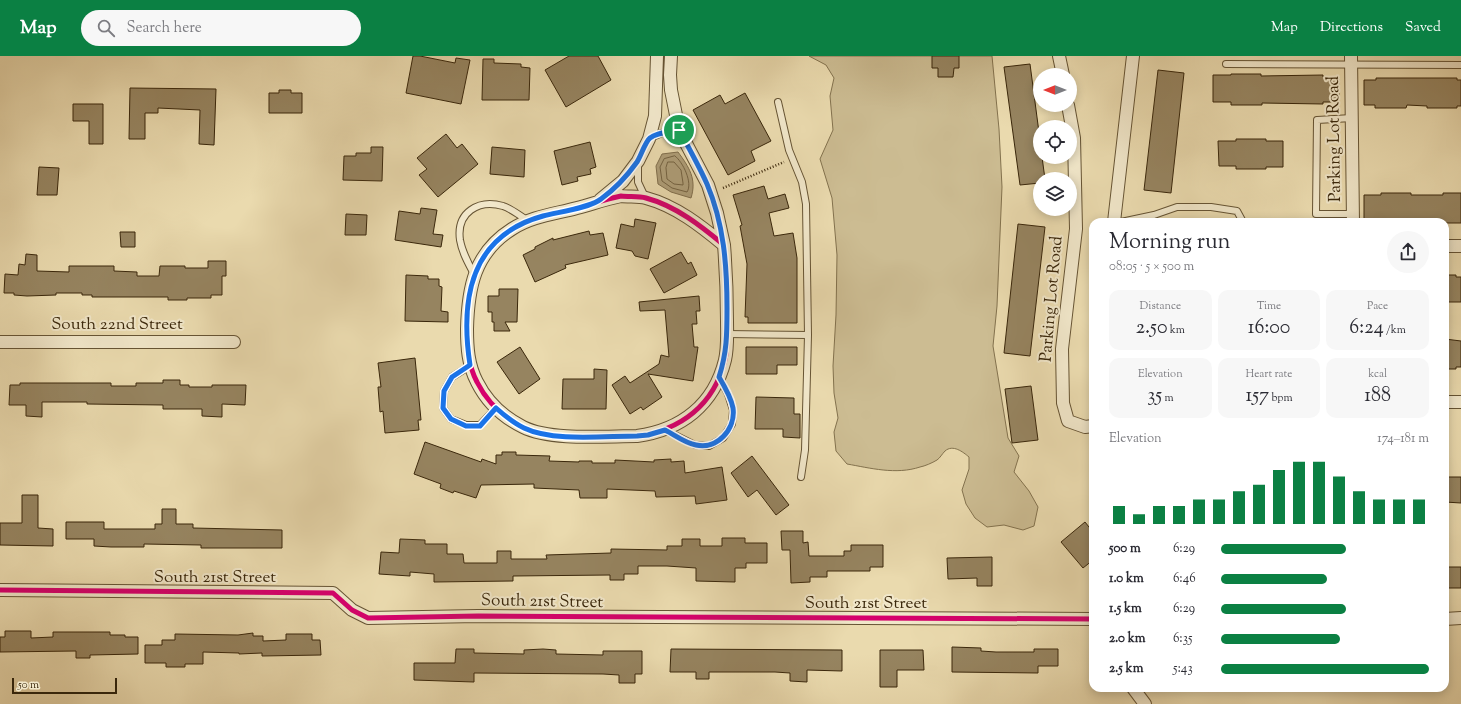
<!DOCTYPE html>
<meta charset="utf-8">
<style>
body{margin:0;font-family:"Sorts Mill Goudy",serif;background:#f7f7f7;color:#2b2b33;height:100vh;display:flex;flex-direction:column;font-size:15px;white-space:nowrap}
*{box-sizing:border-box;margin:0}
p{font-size:13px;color:#7c7c81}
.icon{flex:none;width:22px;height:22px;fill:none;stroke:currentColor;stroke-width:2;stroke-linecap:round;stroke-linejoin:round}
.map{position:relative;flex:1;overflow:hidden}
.sheet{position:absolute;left:1089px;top:162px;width:360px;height:474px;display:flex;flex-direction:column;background:#fff;border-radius:12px;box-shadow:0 2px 10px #0003}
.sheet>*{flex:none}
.needle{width:26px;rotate:270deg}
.buttons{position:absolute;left:1033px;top:12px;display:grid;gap:8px}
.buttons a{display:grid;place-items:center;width:44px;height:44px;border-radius:50%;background:#fff;box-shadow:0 2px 10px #0003;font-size:20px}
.scale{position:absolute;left:12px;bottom:10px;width:105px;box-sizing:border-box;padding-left:4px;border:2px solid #3a270b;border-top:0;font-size:11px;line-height:14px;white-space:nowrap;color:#3a270b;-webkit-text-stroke:3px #f1e7ca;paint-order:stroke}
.pin{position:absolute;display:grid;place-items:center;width:34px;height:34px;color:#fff;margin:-17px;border:2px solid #fff;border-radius:50%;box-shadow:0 1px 4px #0007}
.round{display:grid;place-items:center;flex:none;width:42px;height:42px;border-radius:21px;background:#f7f7f7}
.head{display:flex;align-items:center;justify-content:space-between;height:68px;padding:0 20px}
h1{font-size:22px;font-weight:600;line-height:30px}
.metrics{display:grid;grid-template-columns:repeat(3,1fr);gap:6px;height:68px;padding:4px 20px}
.metrics div{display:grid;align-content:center;border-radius:10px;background:#f7f7f7;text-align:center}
.metrics b{font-size:20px;font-weight:600}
.metrics small{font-size:11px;font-weight:400}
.metrics p{font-size:11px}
.chart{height:112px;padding:8px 20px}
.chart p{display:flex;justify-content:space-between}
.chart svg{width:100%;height:72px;margin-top:4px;stroke:#0b8043;stroke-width:6}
ul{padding:0 20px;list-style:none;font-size:13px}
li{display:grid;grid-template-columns:64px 48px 1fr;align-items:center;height:30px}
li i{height:10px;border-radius:5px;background:#0b8043}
header{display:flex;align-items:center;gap:24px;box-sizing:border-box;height:56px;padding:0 20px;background:#0b8043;color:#fff}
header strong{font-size:19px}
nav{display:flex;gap:22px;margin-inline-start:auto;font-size:14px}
.search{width:280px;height:36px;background:#f7f7f7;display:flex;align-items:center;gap:10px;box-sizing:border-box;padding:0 14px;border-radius:22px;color:#7c7c81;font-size:15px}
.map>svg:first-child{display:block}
.green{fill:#ccbc92;stroke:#83724e}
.water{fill:#ae9d77;stroke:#806e4c}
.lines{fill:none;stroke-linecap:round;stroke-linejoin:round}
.shore{stroke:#746241;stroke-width:1}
.building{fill:#968460;stroke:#3a270b}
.service-casing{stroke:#665434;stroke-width:8}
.minor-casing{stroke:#665434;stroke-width:14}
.path{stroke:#3a270b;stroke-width:2.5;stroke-dasharray:1 2;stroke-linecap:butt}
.service{stroke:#f1e7ca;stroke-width:6}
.minor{stroke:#f1e7ca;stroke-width:12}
.cycleway-casing{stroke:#f1e7ca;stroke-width:8}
.cycleway{stroke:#d6006c;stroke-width:5}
.route-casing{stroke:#fff;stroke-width:8}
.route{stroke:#1a73e8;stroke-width:5}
.labels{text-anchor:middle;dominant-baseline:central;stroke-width:4;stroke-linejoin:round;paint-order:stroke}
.street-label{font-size:17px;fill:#3a270b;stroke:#f1e7ca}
</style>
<header>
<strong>Map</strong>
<div class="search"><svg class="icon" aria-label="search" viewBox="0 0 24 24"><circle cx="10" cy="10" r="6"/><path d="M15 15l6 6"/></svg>Search here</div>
<nav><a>Map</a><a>Directions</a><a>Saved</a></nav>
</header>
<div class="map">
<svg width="1461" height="648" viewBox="0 0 1461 648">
<rect width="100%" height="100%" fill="#eadaae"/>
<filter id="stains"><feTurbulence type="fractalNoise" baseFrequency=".005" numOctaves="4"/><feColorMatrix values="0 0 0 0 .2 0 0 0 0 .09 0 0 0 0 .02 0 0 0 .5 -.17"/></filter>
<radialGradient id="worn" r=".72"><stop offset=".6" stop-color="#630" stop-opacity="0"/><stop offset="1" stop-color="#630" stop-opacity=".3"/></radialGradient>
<path class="green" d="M809,0H992L999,73L1002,131L997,250L993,290L1008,382L1019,400L1014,416L1029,435L1038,451L1034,470L1023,474L1004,469L987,471L975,462L966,448L962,434L969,413V401C963,396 953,388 945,395C942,398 940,402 937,404C932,407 925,410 920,411C896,419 870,412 847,408L836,395L834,376L838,362L834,337L833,310L836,259L837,199L832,142L820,103L833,74L830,40L834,22L826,9Z"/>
<path class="water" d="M678,96C689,111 697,123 691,142L671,136L658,128L656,110L662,98Z"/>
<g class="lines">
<path class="shore" d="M675,100C683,106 693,127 687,136L672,132L662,125L660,111L664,103Z
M668,106H674L681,114L683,127V129L674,128L667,123L666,112Z"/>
</g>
<path class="building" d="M413,0H420L455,7L456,2L470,4L461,48L406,37Z
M569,0H598L611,24L566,51L545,14Z
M932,0H959V12H954L953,21H938V12H932Z
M483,3H494V7L521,8V11L530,12L529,44H482Z
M1030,8L1040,84V101H1042L1045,123H1040V127L1020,129L1004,11Z
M1158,14L1184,17L1171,137L1144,134Z
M1231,18H1261V20L1323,19V21H1339V46H1323V48L1262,47V49H1231V46H1213V19H1231Z
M1376,22H1457V24H1461V50H1457V52H1427V50L1407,49L1406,52H1375V49H1364V24H1376Z
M130,32L216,33L214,89L199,88L200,54L158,52V57H145V83H129Z
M279,34H291V37H302V57H269V37H279Z
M745,37L771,85L751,95L755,105L728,119L693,54L720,39L725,48Z
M73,48H103V88H89V65H73Z
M446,78L457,92L462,88L478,108L438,141L419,119L427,113L417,102Z
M1236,83H1266V85H1283V111H1266V113H1236V110H1219L1218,85H1236Z
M590,86L596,111L590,113L591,118L577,121L578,125L562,129L554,95Z
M371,91H383L382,125L343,124L344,100H356V97H371Z
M492,91L525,94L524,121L490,118Z
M39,111L59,112L57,139H37Z
M764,130L768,143L785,138L789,152L769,157L774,180L793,177L797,202V267H748V261H745L747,208L740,170L742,169L733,139Z
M1381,137H1411V139H1443V137H1461V167H1445L1442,165L1381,166L1380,165H1364V139H1381Z
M421,152L437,154L433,178L443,179L441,191L395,184L399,155L420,158Z
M346,158L367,159L366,179H345Z
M635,163L656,167L648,203L635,200L632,195L616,192L621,168L634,171Z
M1018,168L1045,171L1030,300L1004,297Z
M589,175L590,179L603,177L608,199L565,209L566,212L535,226L523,199L535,193V191L553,182V184Z
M120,176H135V191H121Z
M681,196L688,208L691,206L697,219L664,237L650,213Z
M26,198L37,199V215L69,216V210H114V215L137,216V220H159L160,210H185V212H208V205H226V220H222V239H211V242H187V244H168V241H92V239H82V237H56V239L27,240L14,239V237H4L5,218L18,219L19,208L25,209Z
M406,219L428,220V223H439V230L442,231L441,255L448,256V266L405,265Z
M1445,219H1456V221H1461V246H1445Z
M499,233H518L517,266H505L510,275H494V266H492V256H488V240H499Z
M699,240L700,255H696L697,268H692L694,291H698L693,325L648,318L662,341L643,354L641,351L630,358L612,329L625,320L630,327L659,308L661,299L669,301L665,254L640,255L639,246Z
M1445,283L1461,285V311H1456V313H1445Z
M520,291L540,323L519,338L497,306Z
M746,291H797V309H777V318H746Z
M415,302L421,364H418L419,374L385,377L383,355L380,356L378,331H381L378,307Z
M594,313L607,314L606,353H562L563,323H594Z
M163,324H180V329H189V331H212V329H246L245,349L222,348V361L202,360V353H163V349L87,348V346H42V361L26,360V349H9L10,329H20V327H111V330H136V327H163Z
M1031,330L1038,384L1012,387L1005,333Z
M756,341L794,342V358H800V382L783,381V373H755Z
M425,386L481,406L482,403L496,408V399H502V396H516V399L550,400L549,405L579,406V405H592V407H615V404L654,406V404L671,403V406L684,405L685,417L722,411L727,444L696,448L695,440L656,441L655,435L607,433V442H580L579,434L534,432V428L481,429L476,442L454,435L453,437L440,432L441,428L414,418Z
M752,400L789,449L776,459L757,434L748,441L731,417Z
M1445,421H1461V447L1445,446Z
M22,439H38V472L53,473V490L0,489V467H22Z
M162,453H176V468H193V472L282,474V492H201V489L144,488V491H111L94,490V483H66V466H104V473H155V468H162Z
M1085,466L1093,476V504L1083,512L1061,486Z
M781,475H803V487L808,486L809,500H844V495H851V489H883V511H870V515H827V521H810V526L791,527L790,494H782Z
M722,482H745V487H767V507H746V512H735V526L696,525V512L667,510H638V518H624V524H610V519L513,520V525L434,526V518L410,516V520L379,518L381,496L399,497L400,483L425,484V488H447V498H463L464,507H497V495H511V503H547L546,499L611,497V493L667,494V490H682V483H700V490H722Z
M992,501V530H977V522L948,523L947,502Z
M1446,511H1461V532H1446Z
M5,575H31V582L53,581V576H110V579H125V581H138V598L90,599V602H76V595L0,596V581H5Z
M253,577V580H263V585L286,584V578H312V584H320L321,599L262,600V597L239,598V597L203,596V608H185V611H166V607H145V589H162V584H175V578L238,579Z
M952,591L981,592V595L996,596H1034V593H1058V610H1038V617L952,616Z
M456,593H474V597L524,598V594L543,593L556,594V598L603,599V595H642V618H635V627H619V619L603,618L474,617V626L414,624V607H455Z
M671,593L842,594V615L807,614V626L790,625V617L775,616H709V623H696V616H670Z
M880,594H923L924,614H897V631H880Z"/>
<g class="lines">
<defs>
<path id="service" d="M1226,8L1461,9
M778,46L789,94L802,126L806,148L808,279L805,394L801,421
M1352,62L1317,64L1316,158H1353
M650,82L662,77L679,74
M638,109V126L645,141
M1121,166L1154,159L1177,151H1211L1237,155L1243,166
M474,218C468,207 462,196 460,184C456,156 479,143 503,150C512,153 520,160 527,164
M727,278L808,279
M471,309L452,321L444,335L443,352L451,363L466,369H480L496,352
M665,374L695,389L709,390L723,382L732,368L733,354L728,338L719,321"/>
<path id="minor" d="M671,0L670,19L671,34L679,74L708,129L717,157L724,189
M1059,0L1063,19
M1351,0L1353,166
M1068,49L1074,82L1076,173L1062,293L1063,347L1068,365L1085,371L1093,370
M621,140C629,141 639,140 646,142C676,150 701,170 724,189C726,214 727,239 727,265C727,278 728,291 725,304C714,349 681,374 637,380C605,380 551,385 523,371C503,361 487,346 477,326C468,309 467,291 467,273C468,232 474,197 512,173C532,160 555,158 577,152C592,148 606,143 621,140Z
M600,144L623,125L638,105L649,83L655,60L657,0
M1114,166L1133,0
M1445,190H1461
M0,286H234
M1445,346H1461
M0,534L333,537L352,554L368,562L478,560L1093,563
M1445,563L1461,562
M1133,632L1145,648"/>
</defs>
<use href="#service" class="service-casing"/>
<use href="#minor" class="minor-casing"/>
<path class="path" d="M723,132L784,106"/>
<use href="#service" class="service"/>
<use href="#minor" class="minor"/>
<defs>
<path id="cycleway" d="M621,140C629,141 639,140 646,142C676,150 701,170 724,189C726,214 727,239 727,265C727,278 728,291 725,304C714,349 681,374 637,380C605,380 551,385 523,371C503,361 487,346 477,326C468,309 467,291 467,273C468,232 474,197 512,173C532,160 555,158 577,152C592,148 606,143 621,140Z
M0,534L333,537L352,554L368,562L478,560L1093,563"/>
</defs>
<use href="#cycleway" class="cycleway-casing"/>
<use href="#cycleway" class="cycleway"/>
</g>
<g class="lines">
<defs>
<path id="route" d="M679,74C689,92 699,110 707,128C724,168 727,210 727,252C727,278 727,296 719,321C725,331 731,341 733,352C736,373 717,394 696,389C685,387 675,379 665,374L648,379L637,380C604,380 553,386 524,372C513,367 505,360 496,352L480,370H466L451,363L443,352L444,335L452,321L470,309C460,243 470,180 543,160C558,156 590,152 601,143C615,133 627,120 637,106C641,100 645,86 650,82C658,76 670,76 679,74Z"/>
</defs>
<use href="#route" class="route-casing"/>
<use href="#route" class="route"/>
</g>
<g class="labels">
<g class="street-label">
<text transform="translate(1335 83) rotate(-91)">Parking Lot Road</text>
<text transform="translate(1052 243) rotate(-85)">Parking Lot Road</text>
<text x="117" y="269">South 22nd Street</text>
<text x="215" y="522">South 21st Street</text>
<text transform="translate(542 546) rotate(1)">South 21st Street</text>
<text x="866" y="548">South 21st Street</text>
</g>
</g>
<rect width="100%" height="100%" filter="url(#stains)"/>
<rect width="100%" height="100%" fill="url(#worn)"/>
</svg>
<div class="buttons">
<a><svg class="needle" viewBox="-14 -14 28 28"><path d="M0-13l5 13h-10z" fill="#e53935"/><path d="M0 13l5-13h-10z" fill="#7c7c81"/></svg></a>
<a><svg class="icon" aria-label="locate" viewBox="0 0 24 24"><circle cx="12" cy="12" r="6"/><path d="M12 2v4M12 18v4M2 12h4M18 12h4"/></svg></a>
<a><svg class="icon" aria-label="layers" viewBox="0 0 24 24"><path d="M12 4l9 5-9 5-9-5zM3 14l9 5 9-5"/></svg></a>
</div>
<div class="scale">50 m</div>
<div class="pin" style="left:679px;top:74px;background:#1e9e55"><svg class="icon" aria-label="arrive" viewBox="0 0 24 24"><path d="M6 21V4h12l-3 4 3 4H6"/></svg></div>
<section class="sheet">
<div class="head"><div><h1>Morning run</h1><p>08:05 · 5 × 500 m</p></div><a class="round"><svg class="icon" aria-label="share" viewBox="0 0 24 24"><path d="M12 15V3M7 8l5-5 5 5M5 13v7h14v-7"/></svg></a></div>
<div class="metrics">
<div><p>Distance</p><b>2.50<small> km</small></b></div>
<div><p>Time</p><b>16:00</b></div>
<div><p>Pace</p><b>6:24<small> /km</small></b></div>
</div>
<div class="metrics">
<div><p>Elevation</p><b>35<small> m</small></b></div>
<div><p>Heart rate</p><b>157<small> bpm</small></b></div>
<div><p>kcal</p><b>188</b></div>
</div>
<div class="chart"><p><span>Elevation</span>174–181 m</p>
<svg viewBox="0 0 160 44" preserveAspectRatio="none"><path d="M5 44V33M15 44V38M25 44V33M35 44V33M45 44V29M55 44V29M65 44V24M75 44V20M85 44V11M95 44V6M105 44V6M115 44V15M125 44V24M135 44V29M145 44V29M155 44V29"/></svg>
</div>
<ul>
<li><b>500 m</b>6:29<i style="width:60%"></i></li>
<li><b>1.0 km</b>6:46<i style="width:51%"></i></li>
<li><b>1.5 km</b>6:29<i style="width:60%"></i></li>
<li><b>2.0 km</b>6:35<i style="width:57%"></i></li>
<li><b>2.5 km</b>5:43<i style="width:100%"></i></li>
</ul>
</section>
</div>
